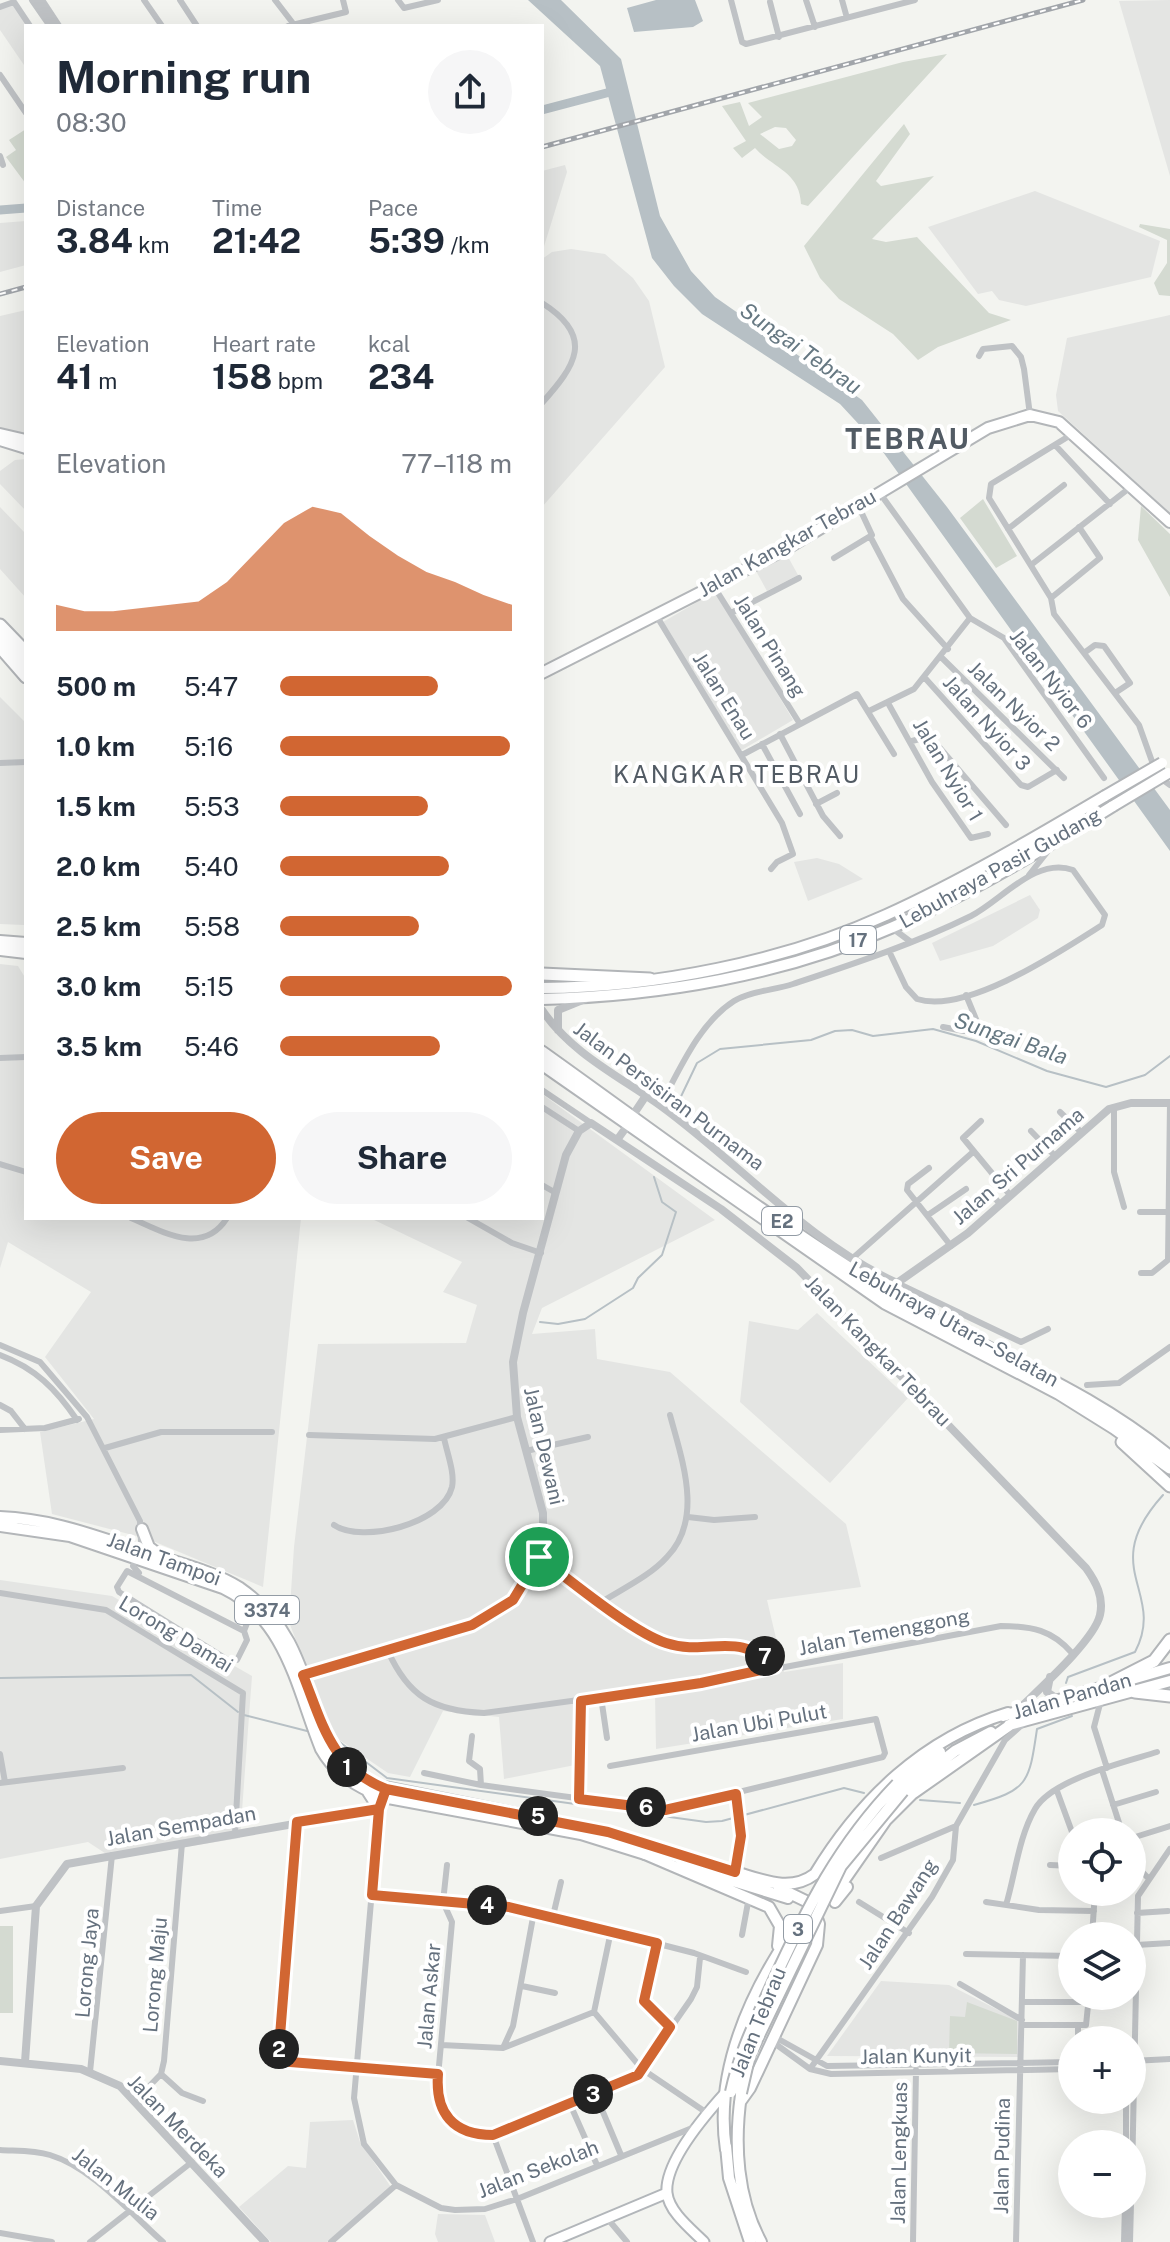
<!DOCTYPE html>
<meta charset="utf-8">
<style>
body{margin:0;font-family:"Public Sans",sans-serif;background:#f6f6f7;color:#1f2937;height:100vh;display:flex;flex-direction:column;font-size:30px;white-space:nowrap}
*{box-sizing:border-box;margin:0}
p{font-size:26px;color:#747a83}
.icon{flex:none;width:44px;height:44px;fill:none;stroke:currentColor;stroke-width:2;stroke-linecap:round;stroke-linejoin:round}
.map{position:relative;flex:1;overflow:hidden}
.side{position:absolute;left:24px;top:24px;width:520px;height:1196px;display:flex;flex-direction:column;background:#fff;border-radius:0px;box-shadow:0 8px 32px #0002}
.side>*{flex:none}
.buttons{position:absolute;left:1058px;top:1818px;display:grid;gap:16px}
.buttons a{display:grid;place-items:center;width:88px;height:88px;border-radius:50%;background:#fff;box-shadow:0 8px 32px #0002;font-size:40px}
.pin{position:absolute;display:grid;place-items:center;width:68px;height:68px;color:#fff;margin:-34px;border:4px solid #fff;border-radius:50%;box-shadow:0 2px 8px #0007}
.km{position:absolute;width:40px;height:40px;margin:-20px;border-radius:50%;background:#222;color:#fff;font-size:22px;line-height:40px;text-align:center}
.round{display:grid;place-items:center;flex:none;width:84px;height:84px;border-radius:42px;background:#f6f6f7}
.head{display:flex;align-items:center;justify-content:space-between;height:136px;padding:0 32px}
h1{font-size:44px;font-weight:700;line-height:60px}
.metrics{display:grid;grid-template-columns:repeat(3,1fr);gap:12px;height:136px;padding:8px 32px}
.metrics div{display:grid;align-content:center}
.metrics b{font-size:34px;font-weight:700}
.metrics small{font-size:22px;font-weight:400}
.metrics p{font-size:22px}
.chart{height:224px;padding:16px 32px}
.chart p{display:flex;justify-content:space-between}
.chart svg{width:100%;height:144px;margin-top:8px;fill:#d16632;opacity:.7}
.action{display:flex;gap:16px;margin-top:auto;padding:16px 32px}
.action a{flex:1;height:92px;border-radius:48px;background:#d16632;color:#fff;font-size:32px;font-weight:700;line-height:92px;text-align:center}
.action a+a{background:#f6f6f7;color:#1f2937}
ul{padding:0 32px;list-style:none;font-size:26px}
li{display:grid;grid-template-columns:128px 96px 1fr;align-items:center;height:60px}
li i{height:20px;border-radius:10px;background:#d16632}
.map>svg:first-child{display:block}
.built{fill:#e4e5e3}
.green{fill:#d4dad1;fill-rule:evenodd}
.water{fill:#b7c0c5}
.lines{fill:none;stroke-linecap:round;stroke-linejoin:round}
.stream{stroke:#b7c0c5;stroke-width:2}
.river{stroke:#b7c0c5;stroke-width:9}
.secondary-casing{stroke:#b2b6ba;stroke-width:13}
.primary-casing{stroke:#b3b6b9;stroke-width:14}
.trunk-casing{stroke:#b2b5b8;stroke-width:14}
.motorway-casing{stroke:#b2b5b8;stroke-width:15}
.minor{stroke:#bfc2c5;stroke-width:6}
.tertiary{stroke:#bfc2c5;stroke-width:8}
.secondary{stroke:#fff;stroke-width:9}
.primary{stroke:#fff;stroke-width:10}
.trunk{stroke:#fff;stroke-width:10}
.motorway{stroke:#fff;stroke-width:11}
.rail-casing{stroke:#a1a5aa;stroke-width:5}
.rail{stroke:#fff;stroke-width:2;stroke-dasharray:6;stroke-linecap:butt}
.trunk-bridge-casing{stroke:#b2b5b8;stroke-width:14;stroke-linecap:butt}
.trunk-bridge{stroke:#fff;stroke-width:10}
.route-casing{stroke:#fff;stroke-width:16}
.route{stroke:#d16632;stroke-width:10}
.labels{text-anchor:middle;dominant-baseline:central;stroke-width:8;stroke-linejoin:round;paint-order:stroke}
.shield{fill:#fff;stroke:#939ca5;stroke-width:2}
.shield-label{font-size:18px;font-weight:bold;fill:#65717e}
.street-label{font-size:20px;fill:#65717e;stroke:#fff}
.water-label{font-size:22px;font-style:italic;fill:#667882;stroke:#fff}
.quarter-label{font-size:24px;letter-spacing:2px;fill:#525b64;stroke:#fff}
.district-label{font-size:28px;font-weight:bold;letter-spacing:2px;fill:#525b64;stroke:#fff}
</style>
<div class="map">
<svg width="1170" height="2242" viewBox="0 0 1170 2242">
<rect width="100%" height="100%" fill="#f3f4f0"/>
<path class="built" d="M13,0L33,26H26V68L0,30V9Z
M1170,0V176L1119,1Z
M565,165L567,172L542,253V171Z
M1035,191L1160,241L1151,277L1026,306L999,300L992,291L978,294L928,227Z
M26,221V265L0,272V223Z
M571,249L605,254L633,278L649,301L665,367L542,507V259L552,252Z
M26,310V434L0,430V316Z
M1170,315V513L1058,411L1056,395L1067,338Z
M26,459V511L0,484V471L15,460Z
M0,507L26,534V598L0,569Z
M787,555L798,575L767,591L756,571Z
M716,591L793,720L740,751L663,622Z
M0,697L26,723L24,925L0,924Z
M817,858L839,864L863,879L808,901L794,862Z
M1030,895L1040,910L1038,918L993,946L940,961L932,943Z
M0,964L18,966L26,979V1218H301L263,1587L148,1539L52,1514L40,1432L94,1419L45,1357L91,1292L8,1242L0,1268Z
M542,1094L715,1220L542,1308L532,1334L595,1329L597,1359L670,1372L846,1524L861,1587L767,1600L784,1672L843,1663V1719L656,1749L655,1694L574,1707L575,1765L504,1779L499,1717L443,1711L410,1777L388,1773L338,1739L325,1716L289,1622L294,1547L318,1344L466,1343L477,1305L443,1292L462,1262L370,1218H542Z
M817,1313L908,1398L830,1483L740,1402L749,1321L798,1330Z
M0,1580L112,1596L252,1676L240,1838L114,1859L88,1842L0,1859Z
M881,1981L949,1985L1018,2020V2057L827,2056Z
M353,2120L360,2142L391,2187L327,2242H271L239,2207L288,2166L306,2168L310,2122Z
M438,2214L485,2215L495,2242H438L435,2234Z"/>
<path class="green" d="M947,54L808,206L801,204C800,172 773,168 755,148L742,158L733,148L746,141L722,106L740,102L749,126L762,117L748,103L903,62ZM775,127L786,128L796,140L792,146L779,149L760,134Z
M904,124L910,134L876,181L881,186L934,176L872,239L886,242L917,237L989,313L1011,320L938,347L918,360L893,334L839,299L820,278L804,246Z
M26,129V184L6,157L16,150L9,140Z
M1140,224L1170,229V296L1159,295L1154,283L1167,263V240L1139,227Z
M983,499L1017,556L996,568L960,518Z
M1141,506L1170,534V597L1138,540Z
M0,1926H13V2013H0Z
M967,2002L1017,2021V2054L949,2053L950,2016L965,2017Z"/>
<path class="water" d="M528,0H561L621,59L660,216L691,271L715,297L862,400L947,507L1170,810V851L878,445L840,404L702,314L674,286L652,258L600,66Z
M656,0H695L703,21L693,27L634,32L627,8Z"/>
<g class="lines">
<path class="stream" d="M675,1109L697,1063L720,1049L811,1040L835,1031L852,1030L873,1036L933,1029L976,1041L1047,1071L1106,1087L1145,1075L1170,1056
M540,1322L558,1324L585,1319L633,1288L638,1278L662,1255L676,1212L662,1202L654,1177
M0,1678L191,1675L238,1712
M1066,1683L1068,1677L1135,1652C1167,1591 1096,1569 1163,1495
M244,1715L311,1732
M333,1737L387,1778L706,1822L722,1821L844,1788L864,1793
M920,1800L960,1803
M974,1805C1028,1790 1029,1784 1037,1729L1072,1716"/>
<path class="river" d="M542,110L614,91
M0,210L26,208"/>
<defs>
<path id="secondary" d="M550,2242L667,2193
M704,2242C691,2229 669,2212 667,2193C664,2162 706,2114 726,2092"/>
<path id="primary" d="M0,434L26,440
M0,440L26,448
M542,673L786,549L988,428L1030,415L1059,422L1170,522
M0,1517C56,1519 102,1539 154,1555C182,1564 215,1572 240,1588C260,1602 277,1620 289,1642C316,1693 319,1756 375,1785L608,1832L735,1872
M0,1526L70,1536L223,1588C287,1619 297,1690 321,1749C335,1774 357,1787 383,1797L581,1834L645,1854
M142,1529L149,1547L157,1553
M368,1792L379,1809"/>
<path id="trunk" d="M0,941L26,943
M0,950L26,953
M542,988C655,987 783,962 886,915C961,881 1034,838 1105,796
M542,999C660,996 784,975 893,927C970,894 1042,850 1113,806
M1003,1716L1170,1668
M1009,1725L1170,1681
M897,1784L940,1752
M903,1791L955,1751L991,1732
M645,1854L769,1907L780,1926L778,1946
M681,1865L788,1898
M735,1872C763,1880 790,1893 815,1874C860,1800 924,1738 1008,1713
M824,1892L833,1893L838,1889L886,1820L912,1794L1013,1723
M835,1902L847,1887
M741,2095C734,2144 737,2198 761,2242
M740,2102L750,2088L817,1945L819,1924L812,1904L779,1888
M726,2146L729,2178L750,2242
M726,2150C714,2071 751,1991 795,1927"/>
<path id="motorway" d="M0,625L26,652
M0,637L26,664
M0,647L26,677
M542,974L650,979
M542,1052C657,1134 771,1221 892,1295C984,1352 1086,1387 1170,1457
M542,1064L885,1303L1058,1393L1114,1428L1170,1468
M1122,1442L1170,1486
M1107,1685L1154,1661L1170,1640
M1135,1692L1170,1696"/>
</defs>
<use href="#secondary" class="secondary-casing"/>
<use href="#primary" class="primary-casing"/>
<use href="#trunk" class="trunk-casing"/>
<use href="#motorway" class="motorway-casing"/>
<path class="minor" d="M144,0L162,26
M180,0L197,26
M275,0L292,22
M398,0L404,8L438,0
M731,0L742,42L746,44L915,0
M806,0L815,27
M842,0L847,18
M770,2L779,37
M0,7L14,2L30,26
M288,26L346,12L343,0
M0,75L26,113
M0,156L3,165
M542,303C596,337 575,366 542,403
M979,356L983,349L1012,346L1021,357L1024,369L1030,415
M1074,433L991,484L989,498L1051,598L1054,614L1139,725L1154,767
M1056,446L1110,504
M879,492L970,618L1004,638L1104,778
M1008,529L1064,485
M871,538L903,599L948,649
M834,558L872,535L858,505
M1031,565L1132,486
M713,585L800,724
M1051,598L1100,558L1079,527
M731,613L799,578
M656,615L782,823L793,854L777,862L771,869
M1084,653L1095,645L1104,646L1130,683L1115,693
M941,657L1064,778
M925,678L1021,785L1028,787L1057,770
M888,703L932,782L971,838L988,834
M869,711L914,689L970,618
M780,734L823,816L840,836
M912,741L927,737L934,741L1006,825
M762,744L800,814
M742,755L857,694L894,754
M0,763L26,762
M1159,777L1170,785
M816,804L837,793
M1029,875L1052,846
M892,928L911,942
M943,1027L964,1031L978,1024L966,995
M0,1058L26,1057
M542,1090L591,1123
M660,1106C679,1071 699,1023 734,1001C750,991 775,990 793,984C853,964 914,944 971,916C1001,901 1036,856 1073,870L1105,915L1102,925C1061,951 966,1015 917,999L906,987L889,951
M542,1107L579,1131
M1114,1107V1172L1124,1207
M1060,1112L1081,1132
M981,1121L963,1138L1010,1195
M1031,1131L1055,1156
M0,1164L26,1172
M929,1168L908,1184L907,1190L951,1246
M542,1185L556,1193
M988,1190L1000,1204
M1140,1212H1170
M928,1215L966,1189
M131,1218C163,1232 203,1256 227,1218
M468,1218L512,1243L541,1253
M854,1257L973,1152
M1141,1273H1152L1168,1260L1170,1103
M897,1283L1021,1342L1048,1329
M0,1345L40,1362L87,1417L140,1521L141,1542L133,1566L139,1573
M0,1355C35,1368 56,1389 77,1420
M1087,1385L1119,1383L1170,1347
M0,1405L11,1411L25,1429
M0,1430L45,1428L79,1419
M309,1435L435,1439L517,1417
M105,1448L161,1432H272
M526,1451L588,1437
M688,1517L714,1520L755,1517
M334,1525C362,1544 443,1524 452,1487C455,1473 447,1453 444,1438
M539,1557C570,1580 631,1632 666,1643C708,1657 738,1629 775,1667
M127,1571L244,1631L247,1640L237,1660H228L119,1592L117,1587Z
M0,1593L106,1610L243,1693L235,1833
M241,1602L249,1618L244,1631
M600,1603C622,1589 650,1576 667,1557C704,1519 682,1460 670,1415
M388,1651C408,1696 433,1711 484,1713L701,1683L1001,1626C1032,1626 1052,1630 1072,1653
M601,1697L607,1738
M1101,1700L1094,1727L1107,1768
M472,1736L469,1761L480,1769L481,1785
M0,1754L5,1782
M1102,1770L1122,1832
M424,1773L481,1785L665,1810L883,1757L885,1753L876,1719L610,1766
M0,1783L123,1768
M1057,1791L1072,1832
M579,1799L581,1701
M1113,1805L1156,1792
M379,1809L354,2098L364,2144L396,2185L441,2208L455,2210L485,2209L517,2199L697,2126
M297,1822L278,2061L438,2074
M1132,1838L1170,1826
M881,1858L956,1826
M1132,1861L1149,1879
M447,1865L443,1902L452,1922L437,2088L444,2116L459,2129L493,2135L638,2075L691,1999L697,1987L700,1958
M1050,1865L1072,1866
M735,1872L741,1836L736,1794
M372,1895L534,1912L694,1953L746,1972
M859,1902L909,1933
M986,1902L1039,1910L1094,1911
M1006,1905C1015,1875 1019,1836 1035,1809C1052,1779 1125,1762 1157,1752
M0,1911L36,1906
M1137,1913L1168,1911
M553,1916L561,1882
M611,1931L594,2012L642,2069L707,2113
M742,1935L749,1897
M1092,1936L1095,1892
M657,1943L644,2001L670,2027
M1136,1945L1170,1943
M966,1954L1072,1956
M960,1984L1022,2020
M522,1986L555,1993
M1022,2002H1089
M1022,2025H1086L1089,1996
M773,2036L827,2066L1072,2062
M770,2040L810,2069L831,2074L1072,2069
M1078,2040V2025
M441,2045L503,2048L594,2012
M503,2048L513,2026L534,1912
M1132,2061L1170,2059
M810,2069L932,1897L953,1860L956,1826L1005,1740L1024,1723
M90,2072L112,1855
M161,2074L182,2093L203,2101
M595,2093L621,2155
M136,2100L161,2074L164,2061L182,1843
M570,2104L597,2165
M493,2135L533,2242
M1126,2144V2100
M0,2150C16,2151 34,2150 50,2155C93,2168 130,2213 163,2242
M1132,2176L1138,1896L1170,1849
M607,2218L627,2242
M0,2233L52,2242
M90,2242L192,2162
M331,2242L396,2185
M913,2242L916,2070
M1016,2242L1023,1955
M1124,2242L1125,2204
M1130,2242L1131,2204"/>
<path class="tertiary" d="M33,0L51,26
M41,0L58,26
M542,1010C572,1054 619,1076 661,1106C739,1163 809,1243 897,1283L968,1233L1109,1109L1131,1103H1170
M558,1030V1010L585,999
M635,1112L645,1097
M617,1140L625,1129
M300,1676L472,1625L513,1600L533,1573L543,1536V1513L517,1417L513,1362L523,1313L566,1155L579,1131L591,1123L721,1209L797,1268L1086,1568C1096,1582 1104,1597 1100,1615C1094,1641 1037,1691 1017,1711
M1050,1677L1047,1692L1056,1698
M0,2061L81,2069L120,2086L265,2242
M25,2062L36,1906L67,1864L379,1809L385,1792"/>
<use href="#secondary" class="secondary"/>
<use href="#primary" class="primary"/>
<use href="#trunk" class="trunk"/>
<use href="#motorway" class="motorway"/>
<defs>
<path id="rail" d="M542,147L1083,0
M0,294L26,287"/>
</defs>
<use href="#rail" class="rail-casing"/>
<use href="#rail" class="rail"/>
<defs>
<path id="trunk-bridge" d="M1105,796L1162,763
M1113,806L1168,773
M731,2092C739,2054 756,2020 772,1984C807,1908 838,1845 897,1784
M741,2093L750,2054L841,1866L903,1791"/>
</defs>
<use href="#trunk-bridge" class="trunk-bridge-casing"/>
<use href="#trunk-bridge" class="trunk-bridge"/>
</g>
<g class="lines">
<defs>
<path id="route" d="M539,1557L513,1600L472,1625L303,1675C323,1725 331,1767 386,1789L379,1809L297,1822L278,2061L438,2074C435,2113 453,2135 493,2135L638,2075L670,2027L644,2001L657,1943L509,1907L372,1895L379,1809L386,1789L608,1832L735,1872L741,1836L736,1794L665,1810L579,1799L581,1701L701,1683L775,1667C738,1629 708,1657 666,1643C632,1632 570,1580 539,1557"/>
</defs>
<use href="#route" class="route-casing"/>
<use href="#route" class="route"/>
</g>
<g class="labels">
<g class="shield">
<rect x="840" y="926" width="36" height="28" rx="6"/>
<rect x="762" y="1207" width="40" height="28" rx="6"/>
<rect x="235" y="1596" width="64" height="28" rx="6"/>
<rect x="784" y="1915" width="28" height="28" rx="6"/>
</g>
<g class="shield-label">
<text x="858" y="940">17</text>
<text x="782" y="1221">E2</text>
<text x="267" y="1610">3374</text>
<text x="798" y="1929">3</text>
</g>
<g class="street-label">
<text transform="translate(787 543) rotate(-29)">Jalan Kangkar Tebrau</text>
<text transform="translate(770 646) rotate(58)">Jalan Pinang</text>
<text transform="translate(1051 679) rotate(52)">Jalan Nyior 6</text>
<text transform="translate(724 696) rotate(58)">Jalan Enau</text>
<text transform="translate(1014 706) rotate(44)">Jalan Nyior 2</text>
<text transform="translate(987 723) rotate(48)">Jalan Nyior 3</text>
<text transform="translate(948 770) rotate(59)">Jalan Nyior 1</text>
<text transform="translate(1000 868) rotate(-29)">Lebuhraya Pasir Gudang</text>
<text transform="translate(669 1096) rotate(37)">Jalan Persisiran Purnama</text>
<text transform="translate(1018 1166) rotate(-41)">Jalan Sri Purnama</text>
<text transform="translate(954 1324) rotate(29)">Lebuhraya Utara–Selatan</text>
<text transform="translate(878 1351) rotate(46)">Jalan Kangkar Tebrau</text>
<text transform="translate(544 1446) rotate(77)">Jalan Dewani</text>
<text transform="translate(164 1559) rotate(20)">Jalan Tampoi</text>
<text transform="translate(884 1632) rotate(-11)">Jalan Temenggong</text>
<text transform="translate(176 1634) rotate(31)">Lorong Damai</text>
<text transform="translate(1072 1696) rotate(-16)">Jalan Pandan</text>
<text transform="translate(759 1723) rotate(-10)">Jalan Ubi Pulut</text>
<text transform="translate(181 1826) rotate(-10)">Jalan Sempadan</text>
<text transform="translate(898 1914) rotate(-57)">Jalan Bawang</text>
<text transform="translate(87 1963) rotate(-85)">Lorong Jaya</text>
<text transform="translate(155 1975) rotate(-85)">Lorong Maju</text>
<text transform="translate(429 1996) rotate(-85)">Jalan Askar</text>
<text transform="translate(758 2022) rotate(-68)">Jalan Tebrau</text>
<text transform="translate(916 2056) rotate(-1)">Jalan Kunyit</text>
<text transform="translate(178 2126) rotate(46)">Jalan Merdeka</text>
<text transform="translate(899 2153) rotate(-89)">Jalan Lengkuas</text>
<text transform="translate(1002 2156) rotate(-89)">Jalan Pudina</text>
<text transform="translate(538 2169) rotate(-21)">Jalan Sekolah</text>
<text transform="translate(116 2184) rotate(38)">Jalan Mulia</text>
</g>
<g class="water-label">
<text transform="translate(801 348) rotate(35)">Sungai Tebrau</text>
<text transform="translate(1011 1038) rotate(19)">Sungai Bala</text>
</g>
<g class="quarter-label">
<text x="737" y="774">KANGKAR TEBRAU</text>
</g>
<g class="district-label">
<text x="908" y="438">TEBRAU</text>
</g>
</g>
</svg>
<div class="buttons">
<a><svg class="icon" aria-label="locate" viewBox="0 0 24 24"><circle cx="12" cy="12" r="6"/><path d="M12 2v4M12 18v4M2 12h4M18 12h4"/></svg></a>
<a><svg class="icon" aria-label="layers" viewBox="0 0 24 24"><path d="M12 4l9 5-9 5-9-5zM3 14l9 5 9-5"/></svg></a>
<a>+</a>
<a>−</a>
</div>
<div class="pin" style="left:539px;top:1557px;background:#1e9e55"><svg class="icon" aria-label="arrive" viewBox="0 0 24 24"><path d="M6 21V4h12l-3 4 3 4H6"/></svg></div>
<b class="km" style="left:347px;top:1767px">1</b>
<b class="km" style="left:279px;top:2049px">2</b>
<b class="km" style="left:593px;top:2094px">3</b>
<b class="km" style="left:487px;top:1905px">4</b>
<b class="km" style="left:538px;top:1816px">5</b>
<b class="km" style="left:646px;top:1807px">6</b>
<b class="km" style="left:765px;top:1656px">7</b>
<section class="side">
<div class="head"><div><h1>Morning run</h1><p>08:30</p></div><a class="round"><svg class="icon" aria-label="share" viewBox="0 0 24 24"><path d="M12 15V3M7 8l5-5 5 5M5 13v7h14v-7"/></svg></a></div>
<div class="metrics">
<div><p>Distance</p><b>3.84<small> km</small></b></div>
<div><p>Time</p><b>21:42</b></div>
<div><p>Pace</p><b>5:39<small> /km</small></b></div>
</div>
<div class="metrics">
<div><p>Elevation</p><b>41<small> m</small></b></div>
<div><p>Heart rate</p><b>158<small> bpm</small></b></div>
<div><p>kcal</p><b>234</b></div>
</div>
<div class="chart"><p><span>Elevation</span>77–118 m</p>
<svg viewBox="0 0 160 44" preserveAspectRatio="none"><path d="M0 44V36L10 38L20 38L30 37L40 36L50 35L60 29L70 20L80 11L90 6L100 8L110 15L120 21L130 26L140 29L150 33L160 36V44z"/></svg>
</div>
<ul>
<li><b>500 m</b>5:47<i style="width:68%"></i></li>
<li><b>1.0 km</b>5:16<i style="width:99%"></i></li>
<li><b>1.5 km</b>5:53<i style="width:64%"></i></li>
<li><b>2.0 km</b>5:40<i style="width:73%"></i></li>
<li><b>2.5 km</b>5:58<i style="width:60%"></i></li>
<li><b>3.0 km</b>5:15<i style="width:100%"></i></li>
<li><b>3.5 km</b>5:46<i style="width:69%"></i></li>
</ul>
<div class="action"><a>Save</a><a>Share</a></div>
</section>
</div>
